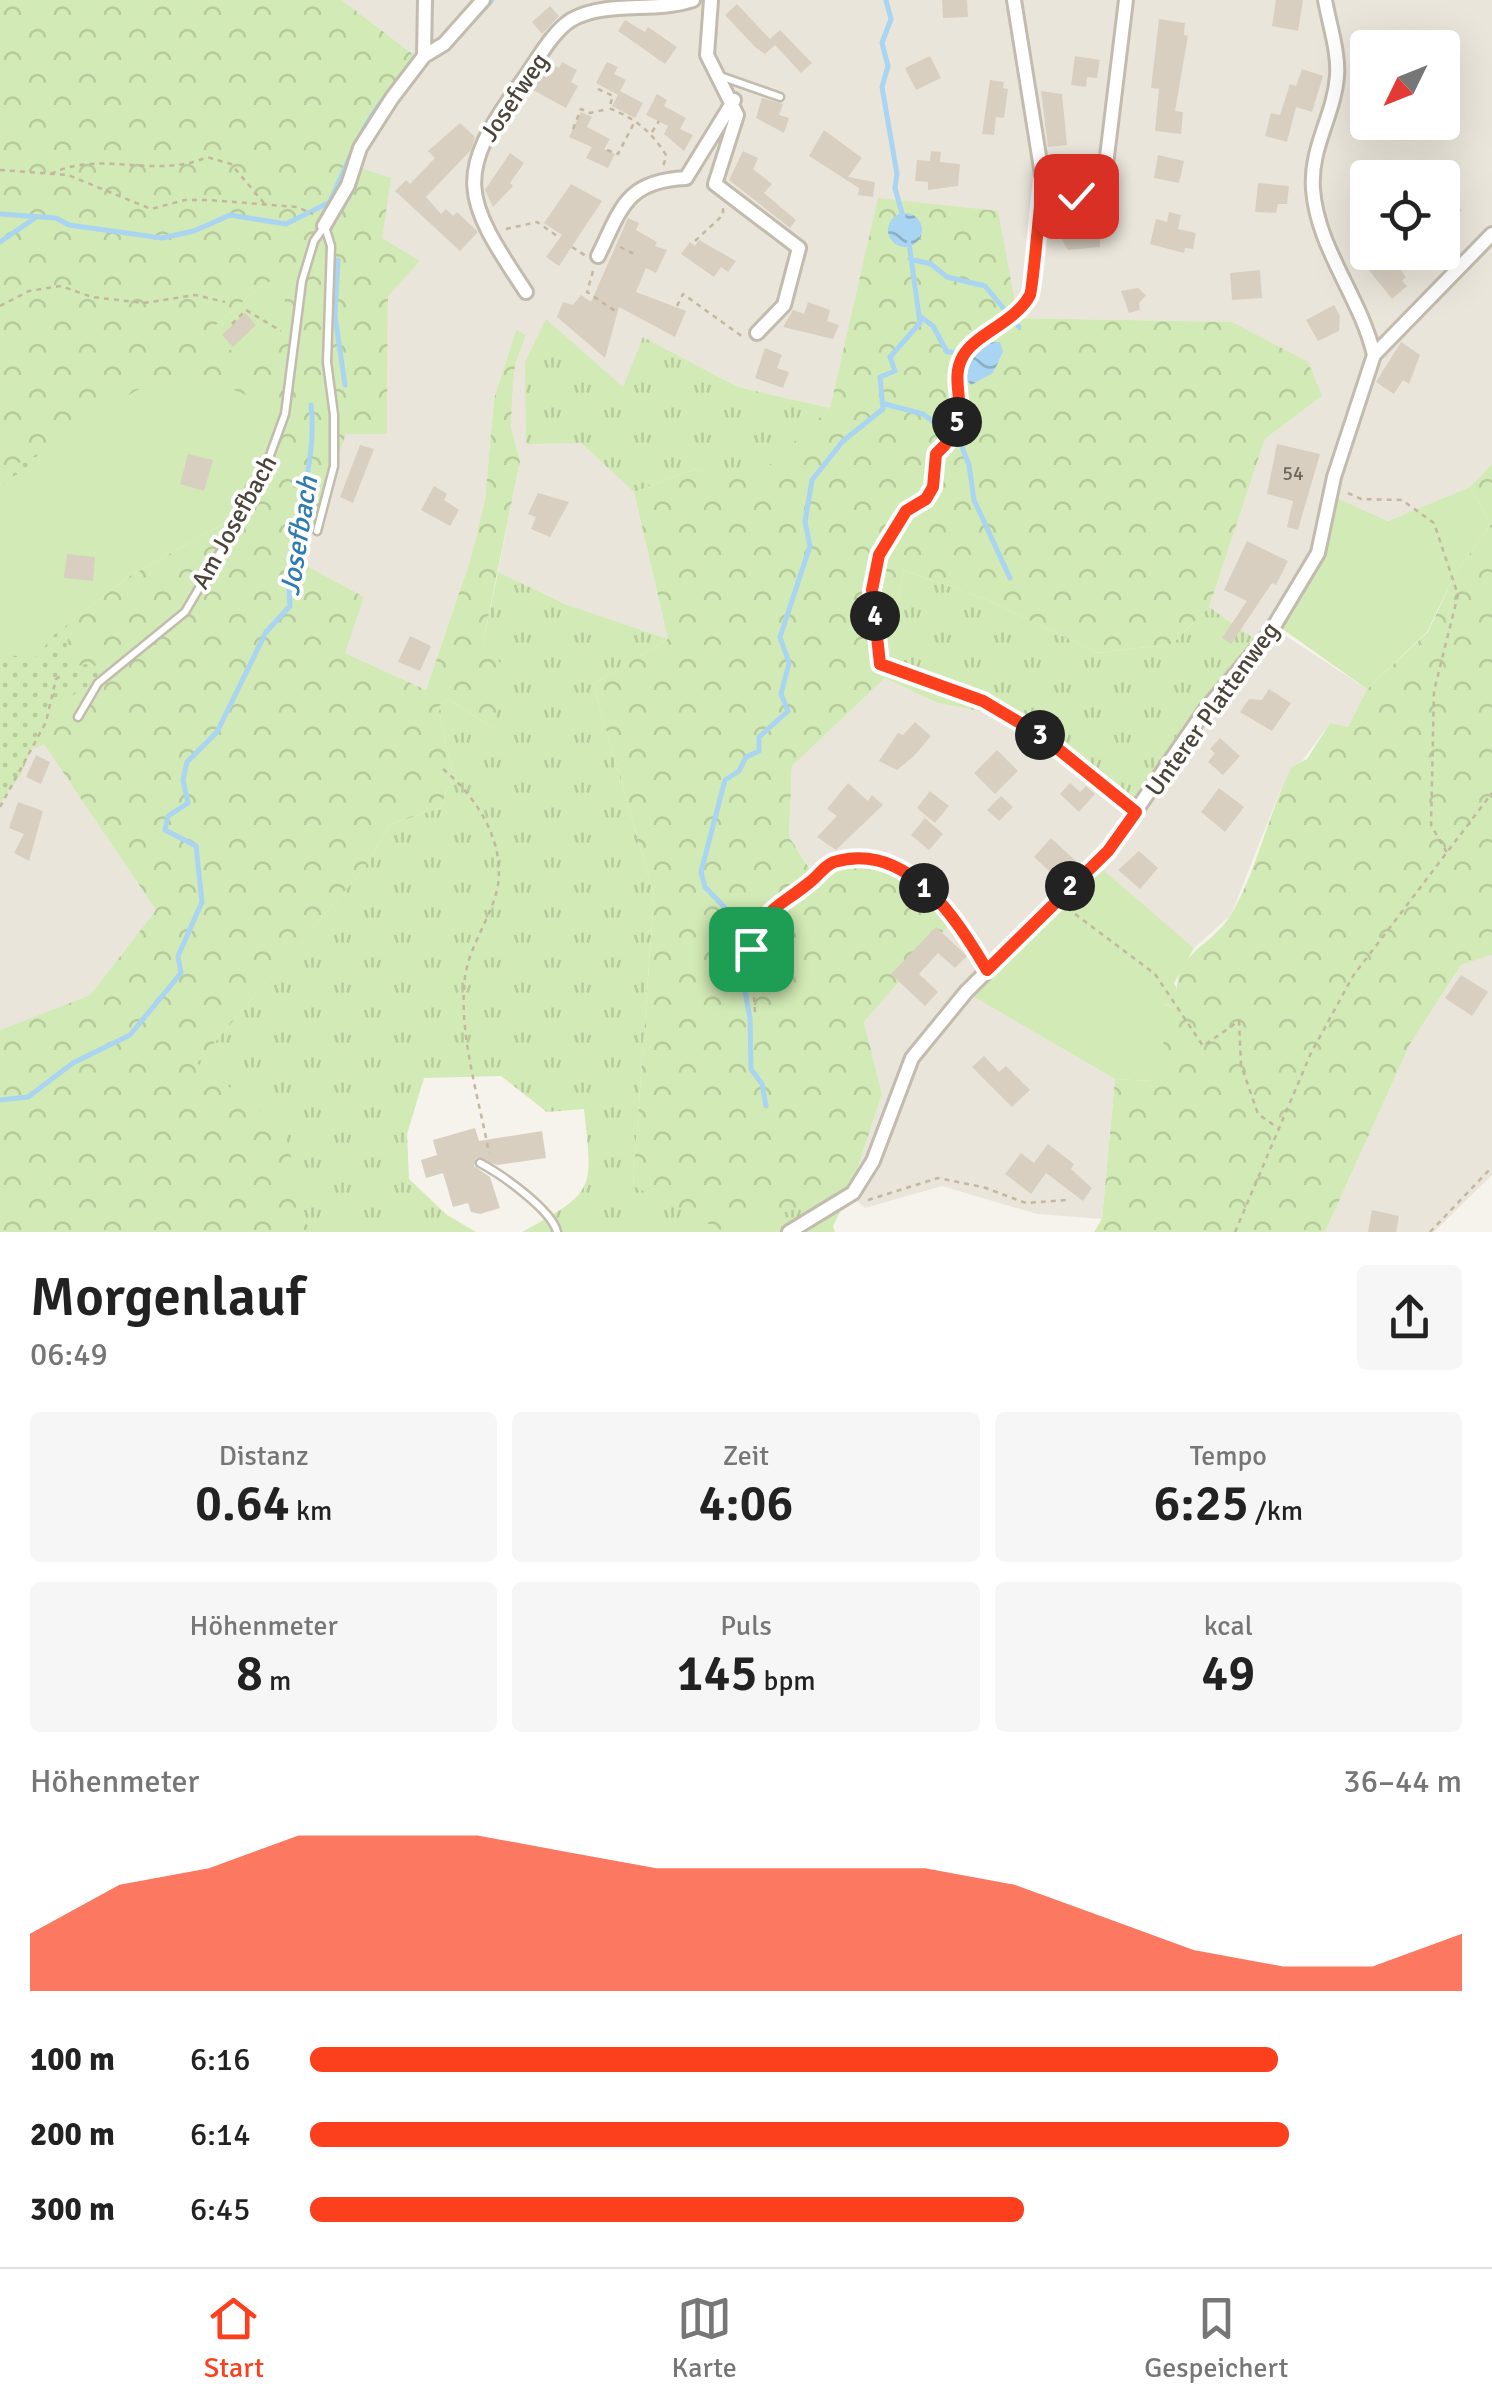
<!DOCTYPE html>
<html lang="de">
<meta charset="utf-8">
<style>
body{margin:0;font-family:Signika,sans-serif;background:#f6f6f6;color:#222;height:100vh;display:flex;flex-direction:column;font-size:38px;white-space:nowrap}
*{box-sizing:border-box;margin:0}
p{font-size:32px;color:#767676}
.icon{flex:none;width:55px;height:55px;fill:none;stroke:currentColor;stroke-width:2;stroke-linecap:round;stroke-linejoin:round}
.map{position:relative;height:1232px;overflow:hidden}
.panel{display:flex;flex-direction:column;background:#fff;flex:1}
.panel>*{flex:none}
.needle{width:65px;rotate:227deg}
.fabs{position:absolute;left:1350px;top:30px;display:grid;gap:20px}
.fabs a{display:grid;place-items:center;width:110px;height:110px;border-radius:10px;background:#fff;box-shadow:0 10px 40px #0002;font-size:50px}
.pin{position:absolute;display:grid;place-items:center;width:85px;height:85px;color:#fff;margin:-42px;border-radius:20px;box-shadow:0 5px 15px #0006}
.km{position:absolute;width:50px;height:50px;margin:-25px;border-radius:50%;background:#222;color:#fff;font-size:28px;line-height:50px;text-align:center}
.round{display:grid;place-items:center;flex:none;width:105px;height:105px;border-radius:10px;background:#f6f6f6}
.headline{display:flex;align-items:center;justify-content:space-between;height:170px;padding:0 30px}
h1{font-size:55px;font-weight:600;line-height:75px}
.stats{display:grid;grid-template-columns:repeat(3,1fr);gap:15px;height:170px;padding:10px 30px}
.stats div{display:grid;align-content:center;border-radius:10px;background:#f6f6f6;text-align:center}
.stats b{font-size:50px;font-weight:600}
.stats small{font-size:28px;font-weight:400}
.stats p{font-size:28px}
.chart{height:280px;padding:20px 30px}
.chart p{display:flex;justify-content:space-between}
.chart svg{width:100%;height:180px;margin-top:10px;fill:#fc3f1d;opacity:.7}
ul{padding:0 30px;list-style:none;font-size:32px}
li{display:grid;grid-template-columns:160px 120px 1fr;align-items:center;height:75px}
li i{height:25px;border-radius:12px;background:#fc3f1d}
.tabs{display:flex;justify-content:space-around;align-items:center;height:140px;border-top:2px solid #e0e0e0;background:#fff;font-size:28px;color:#767676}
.tabs a{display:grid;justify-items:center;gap:5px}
.tabs .selected{color:#fc3f1d}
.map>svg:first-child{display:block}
.residential{fill:#eae5da;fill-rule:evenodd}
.grass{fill:url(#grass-tufts)}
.forest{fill:url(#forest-crowns);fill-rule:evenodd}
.park{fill:url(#park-dots)}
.garden{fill:#d2eab5}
.water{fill:url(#water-waves)}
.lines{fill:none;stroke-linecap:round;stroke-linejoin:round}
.stream{stroke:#a9d4f2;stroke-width:5}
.building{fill:#d8cfc1}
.service-casing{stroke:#c2bbae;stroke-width:11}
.minor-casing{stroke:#c2bbae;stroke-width:18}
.path{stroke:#c4b79f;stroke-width:2.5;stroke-dasharray:5 5;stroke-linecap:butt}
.service{stroke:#fff;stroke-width:6}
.minor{stroke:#fff;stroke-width:12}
.route-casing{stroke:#fff;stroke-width:20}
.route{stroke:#fc3f1d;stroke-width:12}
.labels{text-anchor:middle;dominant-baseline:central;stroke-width:8;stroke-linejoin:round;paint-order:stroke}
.number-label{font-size:20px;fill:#6e675b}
.street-label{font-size:25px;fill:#4b4439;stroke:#fff}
.water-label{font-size:28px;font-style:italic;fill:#2e7ab2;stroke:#fff}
</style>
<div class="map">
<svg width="1492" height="1232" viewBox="0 0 1492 1232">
<defs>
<pattern id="grass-tufts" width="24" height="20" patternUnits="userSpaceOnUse" patternTransform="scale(2.5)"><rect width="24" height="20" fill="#d2eab5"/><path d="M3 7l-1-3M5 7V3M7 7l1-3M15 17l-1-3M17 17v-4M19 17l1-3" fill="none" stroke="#b6ca9c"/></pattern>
<pattern id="forest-crowns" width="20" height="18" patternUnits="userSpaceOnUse" patternTransform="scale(2.5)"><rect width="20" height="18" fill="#d2eab5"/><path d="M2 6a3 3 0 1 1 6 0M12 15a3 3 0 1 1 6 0" fill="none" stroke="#b6ca9c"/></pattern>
<pattern id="park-dots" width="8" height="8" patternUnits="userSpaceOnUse" patternTransform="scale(2.5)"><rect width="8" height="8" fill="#d2eab5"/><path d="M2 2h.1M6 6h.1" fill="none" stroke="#b6ca9c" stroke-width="1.8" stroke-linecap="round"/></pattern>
<pattern id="water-waves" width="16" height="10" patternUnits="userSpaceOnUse" patternTransform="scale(2.5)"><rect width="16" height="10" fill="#a9d4f2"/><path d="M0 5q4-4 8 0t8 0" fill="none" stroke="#8caec5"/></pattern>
</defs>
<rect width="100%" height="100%" fill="#f6f3ec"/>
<path class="residential" d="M342,0H1492V464L1470,487L1388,521L1331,496L1326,532L1274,628L1367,689L1348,727L1330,723L1280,791L1231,915L1194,948L1102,870L967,992L1115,1079L1102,1219L1037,1214L942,1186L865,1208L849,1194L882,1094L864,1022L954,919L866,855L816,877L789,837L792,766L885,678L937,703L985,712L1134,815L1256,640L1209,607L1265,439L1322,396L1232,322L1018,318L879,198L830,408L738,387L643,337L624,388L581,443L634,492L668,639L565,604L498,572L520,461L511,426L512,402L515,365L526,335L516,331L494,399L485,500L470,561L426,690L345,653L298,562L346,434H387L388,296L382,238L348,165L371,113L414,55ZM1368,48H1442V122H1368ZM1368,178H1442V252H1368Z
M44,743L156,910L90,995L0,1030V762Z
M1492,955V1175L1434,1232H1325L1410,1044L1461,965Z"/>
<path class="grass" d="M546,319L623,387L643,337L738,387L830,408L751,483L695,469L634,492L581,443L526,444L525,362Z
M903,570L988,600L1097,653L1172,644L1209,607L1256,640L1273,628L1135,815L985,712L937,703L885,678Z
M498,572L565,604L668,639L593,684L654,895L633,1186L849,1194L833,1226L835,1232H522C596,1191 593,1192 584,1109L547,1112L501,1076L424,1078L407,1134L409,1179L447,1215L476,1232H309L196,1064L362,871L391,824L440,808L453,775L438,707L448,699L495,729L483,643Z"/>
<path class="forest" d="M0,0H342L414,55L371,113L349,164L391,178L382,238L420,261L388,296L387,434H346L299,562L364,597L345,653L426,690L470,561L485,500L494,399L516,330L526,335L515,365L512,402L511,426L520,461L483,643L502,665L495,729L448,699L438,707L453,775L440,808L391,824L362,871L197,1063L284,1128L309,1232H0V1030L90,995L156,910L44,744L0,762L53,636L128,577L228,521L0,486ZM262,285L284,312L265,361L214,327Z
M878,198L998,211L1018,318L1232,322L1308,362L1322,396L1265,439L1209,607L1172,644L1097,653L988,600L903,570L885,678L792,766L789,837L815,877L865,855L954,919L864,1022L882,1094L849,1194L721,1230L633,1186L654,895L593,684L668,639L634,492L695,469L751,482L830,408ZM1003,352L993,373L965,378L969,353Z
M1492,464V955L1461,965L1410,1044L1325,1232H1094L1102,1219L1115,1079L1151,1081L1158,1012L1164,1004L1178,1009C1169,950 1209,952 1232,913C1258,868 1268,813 1292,767L1307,759L1330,723L1348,727L1367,689L1428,632L1455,574L1491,524L1470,487Z"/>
<path class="park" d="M48,449L60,531L76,593L66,649L72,667L87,664L115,670L48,710L20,776L0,803V472Z"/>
<path class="garden" d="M280,277C293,306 278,334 265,361L218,346L214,327L262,285Z
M188,371L256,399L276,421L228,521L128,577L53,636L36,657L0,655V486L135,391Z
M1470,487L1491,524L1455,574L1427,632L1367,689L1281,628H1273L1318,553L1330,495L1388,521Z
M1103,870L1194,948L1174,983L1181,997L1178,1009L1165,1004L1159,1012L1168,1029L1151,1081L1115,1079L966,992Z"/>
<path class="water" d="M888 230a17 17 0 1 1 34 0a17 17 0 1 1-34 0Z
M1000,342L1003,352L993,373L971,385L965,378L969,353L978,343Z"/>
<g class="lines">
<path class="stream" d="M886,0L891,19L882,43L888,66L882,87L897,174L895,188L903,217
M472,22L492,0
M330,201C349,161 361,124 391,90
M0,214L56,218L69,225L162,238L194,231L230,215L286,224L330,202
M0,242L35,218
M910,259L931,264L947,277L985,286L1019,327
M338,260L335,316L345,385
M921,317L933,326L947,352H959
M885,404L923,414L960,442L969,465L974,500L1010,578
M0,1100L28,1097L73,1063L130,1035L181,973L178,956L202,902L196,846L165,830L168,816L188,803L183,780L187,762L217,732L266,632L290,606C284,538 319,473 311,405
M766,1106L762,1084L751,1069L750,1018L739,961L730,946L731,914L705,887L701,872L725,780L739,771L746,757L759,751V737L788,711L781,694L789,663L780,637L810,546L805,522L812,480L843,441L883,409L880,377L895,371L890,357L920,323L909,243"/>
</g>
<path class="building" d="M942,0H967L968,17L943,18Z
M1276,0H1303L1298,31L1272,26Z
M737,4L770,39L780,30L812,63L801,73L775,45L765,54L755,47L725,15Z
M550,6L559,16L542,34L532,22Z
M1159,19L1185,23L1184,35L1188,36L1175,111L1183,112L1181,134L1155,131L1159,89L1151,88Z
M625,20L645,32L648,27L677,47L665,64L618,31Z
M930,56L941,78L916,90L905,68Z
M1075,56L1100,60L1097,78L1087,77L1086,87L1071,85Z
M547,62L559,68L562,62L577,70L571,82L578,86L566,108L533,90Z
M607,62L618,67L614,74L626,80L618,95L596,83Z
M1302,69L1323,76L1312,112L1296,107L1287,142L1265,136L1271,113L1280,115L1290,84L1296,86Z
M990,80L1004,82L1003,88L1008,89L1004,118L996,117L994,135L982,134Z
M620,91L643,103L635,118L612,106Z
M1041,91L1062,94L1067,145L1048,147Z
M657,94L667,100L664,106L686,118L680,129L693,135L684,151L664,134L668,126L646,115Z
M762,98L783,104L779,115L789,118L784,133L756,118Z
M581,112L592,117L587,127L610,139L604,149L615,154L608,168L586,158L592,147L569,137Z
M460,123L475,137L471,150L426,197L441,214L446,209L453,216L457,212L478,232L460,251L395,191L406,180L410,184L435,158L428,151Z
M824,130L862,158L848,177L875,182L873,197L858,195L859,188L809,156Z
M743,151L758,158L753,169L772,184L764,193L796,220L790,228L729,180Z
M931,151L941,152L940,162L960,164L958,186L928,190V182L915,181L917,160L930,161Z
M510,153L524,163L510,183L513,186L493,207L485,190Z
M1158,155L1184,161L1179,183L1154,178Z
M1258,183L1289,186L1287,204H1278L1276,213L1255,212Z
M571,184L602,201L559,266L546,257L562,235L544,223Z
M1442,189L1462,210L1442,228Z
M1078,211L1100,212V247L1068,250L1060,236L1061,220H1070V214Z
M1169,212L1181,215L1178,229L1196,233L1193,249L1185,248L1184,253L1150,244L1156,219L1167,222Z
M628,218L639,223L636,230L657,242L655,246L667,250L656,273L646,268L636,292L686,311L675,337L619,307L605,358L557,317L563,302L573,305L581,295L591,302Z
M699,240L736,261L728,272L721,267L714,277L681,254L690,242L695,246Z
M1378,252H1387L1406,277L1402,281L1407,286L1392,299L1364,264Z
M1260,270L1262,298L1232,300L1230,273Z
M1138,288L1146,295L1139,303L1140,310L1129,313L1121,291Z
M808,302L830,310L827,321L839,325L833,339L783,327L793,310L804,314Z
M1334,305L1340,316L1339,331L1318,341L1306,320Z
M245,313L256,325L233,347L222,335Z
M1401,342L1420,355L1409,384L1403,380L1394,394L1376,382Z
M765,348L782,355L777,368L789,372L783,388L755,378Z
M1277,444L1320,454L1298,530L1287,527L1293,501L1267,494Z
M360,445L374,449L353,503L340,497Z
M188,454L213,460L204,491L180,484Z
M434,486L447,494L444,500L459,510L450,526L421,510Z
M538,493L569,502L550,537L531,529L536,517L528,514Z
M1247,541L1288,561L1276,585L1272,583L1231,644L1222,638L1247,601L1224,590Z
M67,554L95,557L93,581L64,578Z
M410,636L431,646L420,671L398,662Z
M1269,689L1291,703L1272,731L1240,712L1249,699L1262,700Z
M915,722L931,736L914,756L897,770L879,761L898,733L903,735Z
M1220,738L1240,756L1223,775L1208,762L1215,753L1210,749Z
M997,750L1018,771L995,794L974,773Z
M36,755L50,762L41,784L26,777Z
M848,783L868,801L872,795L883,805L836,850L817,837L837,816L827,809Z
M1070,783L1080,792L1086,786L1095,794L1079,812L1060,794Z
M1219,788L1244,807L1225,832L1201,812Z
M930,791L949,806L935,823L917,808Z
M1001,796L1013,807L999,821L987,810Z
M18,802L43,811L29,861L14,853L24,834L9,828Z
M925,818L943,834L929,850L911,835Z
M1051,838L1078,863L1060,881L1034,857Z
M1139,851L1158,868L1140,889L1118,870Z
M936,927L967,956L955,968L938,953L919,974L938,992L925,1006L891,974Z
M1461,975L1488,992L1472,1016L1445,998Z
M984,1056L999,1072L1006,1066L1030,1090L1012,1107L972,1067Z
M475,1128L479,1141L542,1131L546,1158L497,1165L476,1158L474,1166L490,1177L500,1208L480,1214L471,1212L468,1203L453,1207L443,1173L426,1178L421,1160L437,1155L433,1140Z
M1048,1144L1074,1164L1071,1169L1092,1188L1083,1201L1046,1173L1031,1194L1005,1174L1021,1153L1034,1163Z
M1372,1210L1399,1216L1396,1232H1368Z"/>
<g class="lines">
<defs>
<path id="service" d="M720,76L780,97
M317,531L334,466V415L327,362L331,246L325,227
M78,717L98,683L185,612L258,488L285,414L302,281L314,241L324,227
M480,1163C501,1174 552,1210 557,1232"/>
<path id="minor" d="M711,0L707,55L737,115L715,184L799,248L784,305L757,333
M1014,0L1043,181L1059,193L1077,195L1105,173L1126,0
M1325,0C1329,23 1339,53 1337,76C1334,116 1310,147 1313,189C1317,248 1361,298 1374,355
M424,56L425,0
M324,226L348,185L360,148L392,98L424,56L444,44L483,0
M598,256C622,207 626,181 686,178L734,100
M526,292C462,196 453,176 523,80C536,62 552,32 571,20C606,0 655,13 693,0
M789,1232L853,1193L873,1161L912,1058L966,992L1108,851L1206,709L1270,633L1318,553L1334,477L1374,355L1492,234"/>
</defs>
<use href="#service" class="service-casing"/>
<use href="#minor" class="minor-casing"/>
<path class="path" d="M598,89L613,96L609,108C636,119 650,130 666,155L663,168
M573,129L581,109L590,113L608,109
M652,132L659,121
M607,150L618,154L635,121
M0,170L68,175L151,209L185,200H209L297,207L313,214
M51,174C100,149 156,180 207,157L231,164L264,203
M1041,197L1031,294L998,331L978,338L962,357L960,413L953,438L936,454L933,487L925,499L906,511L879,555L872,590L880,664L983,701L1042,736L1126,804
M506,229L537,222L560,238
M695,241L723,215V207
M572,247L586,256
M620,247L638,256
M593,271L587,292L618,313
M0,306L29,291L61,286L92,297L144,303L195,295L225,302
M677,306L683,294L743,337
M232,324L246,310L281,331
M1348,493L1361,499L1402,500L1434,523L1458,595L1434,691L1431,825L1447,853
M443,769C477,797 507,844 497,890C490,919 469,947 465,977C458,1033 479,1098 489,1153
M0,807L46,722L56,679L61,676
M1067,908L1155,974L1203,1046L1239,1021L1241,1065L1258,1114L1278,1128
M755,1012L751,949L763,915L830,863L859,859L895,865L956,917L979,956
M868,1200L938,1178L983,1187L1026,1203L1067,1200
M1235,1232L1311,1053L1353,976L1492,793
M1430,1232L1492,1167"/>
<use href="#service" class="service"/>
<use href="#minor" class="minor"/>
</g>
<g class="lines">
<defs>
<path id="route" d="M751,949C767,904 776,910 810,882C818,876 825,865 834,862C907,840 956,918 987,970L1108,851L1136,812L1042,736L983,701L880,664L872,590L879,555L906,511L926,499L933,487L936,454C980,414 945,388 963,356C975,334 1016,322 1030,295C1033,289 1040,198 1043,181L1059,193L1076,196"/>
</defs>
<use href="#route" class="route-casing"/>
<use href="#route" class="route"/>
</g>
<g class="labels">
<g class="number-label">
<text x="1293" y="473">54</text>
</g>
<g class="street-label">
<text transform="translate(514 97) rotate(-56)">Josefweg</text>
<text transform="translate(234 522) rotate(-61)">Am Josefbach</text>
<text transform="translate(1212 709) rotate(-54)">Unterer Plattenweg</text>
</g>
<g class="water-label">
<text transform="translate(299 536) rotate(-81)">Josefbach</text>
</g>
</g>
</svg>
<div class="fabs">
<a><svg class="needle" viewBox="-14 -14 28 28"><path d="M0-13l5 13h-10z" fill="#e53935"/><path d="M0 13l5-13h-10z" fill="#767676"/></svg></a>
<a><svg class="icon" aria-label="locate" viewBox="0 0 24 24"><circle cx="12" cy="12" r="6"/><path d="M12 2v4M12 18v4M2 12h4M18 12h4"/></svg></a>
</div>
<div class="pin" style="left:751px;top:949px;background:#1e9e55"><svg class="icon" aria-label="arrive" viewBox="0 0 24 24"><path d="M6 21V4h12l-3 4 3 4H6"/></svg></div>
<div class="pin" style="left:1076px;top:196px;background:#d93025"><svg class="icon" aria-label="check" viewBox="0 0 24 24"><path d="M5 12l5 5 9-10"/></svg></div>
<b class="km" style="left:924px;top:888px">1</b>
<b class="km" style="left:1070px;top:886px">2</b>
<b class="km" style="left:1040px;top:735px">3</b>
<b class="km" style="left:875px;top:616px">4</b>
<b class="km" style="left:957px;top:422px">5</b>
</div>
<section class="panel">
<div class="headline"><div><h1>Morgenlauf</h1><p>06:49</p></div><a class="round"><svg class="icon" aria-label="share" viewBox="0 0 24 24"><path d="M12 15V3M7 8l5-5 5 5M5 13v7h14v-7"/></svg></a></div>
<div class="stats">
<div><p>Distanz</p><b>0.64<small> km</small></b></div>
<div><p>Zeit</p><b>4:06</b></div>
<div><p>Tempo</p><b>6:25<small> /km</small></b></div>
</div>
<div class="stats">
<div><p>Höhenmeter</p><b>8<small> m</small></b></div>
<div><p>Puls</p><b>145<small> bpm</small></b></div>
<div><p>kcal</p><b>49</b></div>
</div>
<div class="chart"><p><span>Höhenmeter</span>36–44 m</p>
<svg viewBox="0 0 160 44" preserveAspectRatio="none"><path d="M0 44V30L10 18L20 14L30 6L40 6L50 6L60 10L70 14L80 14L90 14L100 14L110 18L120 26L130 34L140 38L150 38L160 30V44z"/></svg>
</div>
<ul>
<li><b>100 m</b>6:16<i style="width:84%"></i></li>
<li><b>200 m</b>6:14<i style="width:85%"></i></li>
<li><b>300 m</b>6:45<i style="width:62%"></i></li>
</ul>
</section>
<nav class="tabs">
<a class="selected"><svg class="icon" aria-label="home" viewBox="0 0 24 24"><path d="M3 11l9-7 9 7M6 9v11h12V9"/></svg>Start</a>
<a><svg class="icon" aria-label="map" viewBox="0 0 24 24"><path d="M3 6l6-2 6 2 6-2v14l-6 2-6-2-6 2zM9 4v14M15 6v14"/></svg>Karte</a>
<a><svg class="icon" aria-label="saved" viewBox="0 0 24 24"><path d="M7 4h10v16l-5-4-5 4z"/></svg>Gespeichert</a>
</nav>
